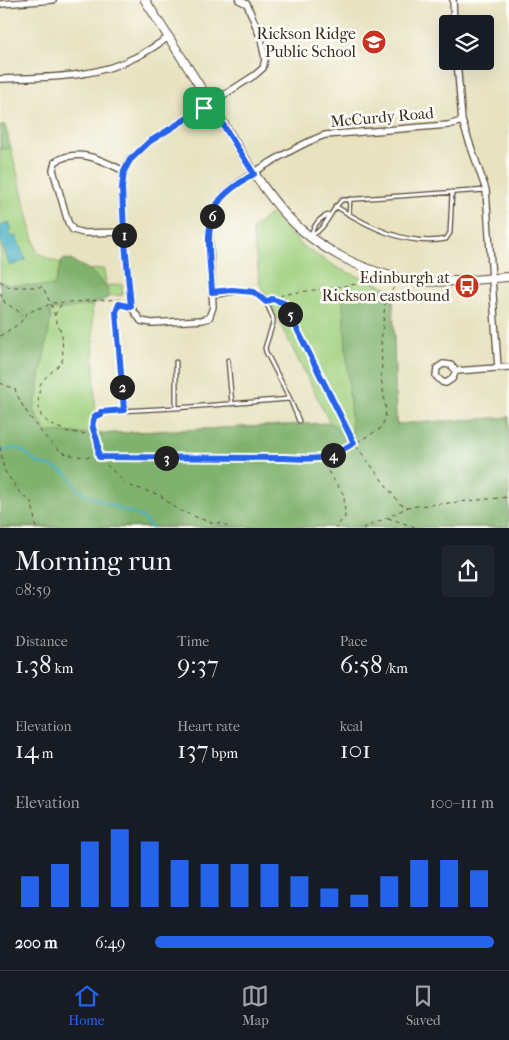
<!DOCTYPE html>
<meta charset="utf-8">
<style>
body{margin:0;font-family:"IM FELL French Canon",serif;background:#20242c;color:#f1f3f6;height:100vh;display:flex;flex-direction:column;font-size:19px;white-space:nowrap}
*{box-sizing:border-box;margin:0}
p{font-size:16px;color:#9ea1a6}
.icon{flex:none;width:28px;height:28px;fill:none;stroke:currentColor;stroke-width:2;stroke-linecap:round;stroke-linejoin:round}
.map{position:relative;height:528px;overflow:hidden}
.drawer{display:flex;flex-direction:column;background:#171b24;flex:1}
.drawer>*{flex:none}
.tools{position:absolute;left:439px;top:15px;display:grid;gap:10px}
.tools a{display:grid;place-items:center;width:55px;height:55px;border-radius:5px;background:#171b24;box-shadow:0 5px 20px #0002;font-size:25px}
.pin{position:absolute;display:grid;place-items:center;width:42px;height:42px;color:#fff;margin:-21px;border-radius:10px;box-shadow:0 2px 8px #0006}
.km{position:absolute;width:25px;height:25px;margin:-12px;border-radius:50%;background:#222;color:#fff;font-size:14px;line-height:25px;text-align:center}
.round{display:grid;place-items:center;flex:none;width:52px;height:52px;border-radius:5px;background:#20242c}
.overview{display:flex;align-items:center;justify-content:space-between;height:85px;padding:0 15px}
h1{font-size:28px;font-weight:600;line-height:38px}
.metrics{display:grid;grid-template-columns:repeat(3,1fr);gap:8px;height:85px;padding:5px 15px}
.metrics div{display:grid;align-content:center}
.metrics b{font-size:25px;font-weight:600}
.metrics small{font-size:14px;font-weight:400}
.metrics p{font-size:14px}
.chart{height:140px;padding:10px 15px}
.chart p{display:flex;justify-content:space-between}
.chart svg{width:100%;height:90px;margin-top:5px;stroke:#2563eb;stroke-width:6}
ul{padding:0 15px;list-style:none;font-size:16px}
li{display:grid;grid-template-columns:80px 60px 1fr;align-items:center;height:38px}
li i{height:12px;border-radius:6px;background:#2563eb}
.tab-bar{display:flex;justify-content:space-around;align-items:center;height:70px;border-top:1px solid #363941;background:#171b24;font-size:14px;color:#9ea1a6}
.tab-bar a{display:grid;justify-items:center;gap:2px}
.tab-bar .selected{color:#2563eb}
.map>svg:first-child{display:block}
.green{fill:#a0d07f;stroke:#6e7d4e}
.forest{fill:#80b26e;stroke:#5e6e46}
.water{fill:#46b1c4;stroke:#406e71}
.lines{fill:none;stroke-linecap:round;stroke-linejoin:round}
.stream{stroke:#46b1c4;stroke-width:2}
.lane-casing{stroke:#554636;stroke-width:5.5}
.street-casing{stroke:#554636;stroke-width:8}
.secondary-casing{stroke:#554636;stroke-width:10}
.path{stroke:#554636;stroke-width:1;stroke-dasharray:4 4;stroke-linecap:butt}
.lane{stroke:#fff;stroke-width:3}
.street{stroke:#fff;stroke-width:5.5}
.secondary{stroke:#fff;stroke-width:8}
.route-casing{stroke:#fff;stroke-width:10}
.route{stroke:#2563eb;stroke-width:6}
.labels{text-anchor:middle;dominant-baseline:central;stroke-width:5;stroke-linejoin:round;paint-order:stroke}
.poi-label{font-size:16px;fill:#3b2a1e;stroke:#fdfcf7;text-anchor:end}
.street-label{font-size:16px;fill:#3b2a1e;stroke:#fdfcf7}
</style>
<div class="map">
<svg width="509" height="528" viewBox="0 0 509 528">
<rect width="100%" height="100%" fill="#fdfcf7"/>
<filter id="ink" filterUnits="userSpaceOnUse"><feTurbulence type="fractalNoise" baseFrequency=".02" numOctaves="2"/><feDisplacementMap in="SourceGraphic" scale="10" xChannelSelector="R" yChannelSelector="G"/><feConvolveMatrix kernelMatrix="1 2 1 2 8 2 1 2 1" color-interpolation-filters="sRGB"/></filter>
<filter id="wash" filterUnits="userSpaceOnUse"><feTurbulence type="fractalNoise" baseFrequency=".0096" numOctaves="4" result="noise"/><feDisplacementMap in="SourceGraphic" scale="20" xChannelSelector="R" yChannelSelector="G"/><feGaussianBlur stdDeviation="1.12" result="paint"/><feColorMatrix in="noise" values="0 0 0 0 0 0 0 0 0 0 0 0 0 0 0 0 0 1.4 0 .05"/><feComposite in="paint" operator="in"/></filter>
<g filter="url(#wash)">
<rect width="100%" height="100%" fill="#e7e2c0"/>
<path class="green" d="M0,125H5L37,252L49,259L80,270L104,269L106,286L122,284L123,295L92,297L96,434L330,423L260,284L252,229L270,214L304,247L339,269L393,290L396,424L509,418V527L0,528Z"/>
<path class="forest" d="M0,125H5L11,148L0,150Z
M68,259L88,269L107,287L108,298L92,305L50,311L51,319L34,410L47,432L96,434L330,423L352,433L342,292L393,290L396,424L509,417V527H0V281L8,285L54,286L62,260Z"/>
<path class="water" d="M9,222L12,230L9,232L11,237L16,236L26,260L10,266L0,240V226Z"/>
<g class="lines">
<path class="stream" d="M0,451L15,448L24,451L37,463L53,467L66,473L79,490L102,502L142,517L152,528"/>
</g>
</g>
<g filter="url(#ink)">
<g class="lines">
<defs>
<path id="lane" d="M335,206C367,226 407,247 446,239L450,233L452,192
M349,215L350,199
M310,236C314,226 318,218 329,215
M311,236C327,228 329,212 342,200L486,190
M213,292L246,291L254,292L261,296L266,302L273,318V323L265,348L266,352L290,399L299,421
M213,293L218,295L235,292
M228,360L232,404
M176,362V408
M124,410L116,312L119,304L131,307
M101,412L176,408L290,399"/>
<path id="street" d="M239,0L247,4L261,39L265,59L263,68L255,75L210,104L149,142L130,160L124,171L122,188L124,232L131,307L141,321L152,323L202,320L209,318L213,307L209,231C211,221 213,210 219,201C231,182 302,143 325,135L448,125L462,121
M453,0L454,24
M0,4L53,0
M457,61L462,121L486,190L498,368
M0,79C46,77 94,79 136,57C147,52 158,44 169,37
M124,232L84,233L73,230L68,222L53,170L55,162C78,147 102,160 124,171
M456,371L452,379L446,383L442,382L436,376L437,368L443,364L451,365L456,371L509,367"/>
<path id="secondary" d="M145,0C170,39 195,79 220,118C241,152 261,188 288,217C318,249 361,270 403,279C438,285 475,279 509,277"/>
</defs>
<use href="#lane" class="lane-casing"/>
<use href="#street" class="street-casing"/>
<use href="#secondary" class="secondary-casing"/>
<path class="path" d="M0,281L9,287H43L52,307L57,323L62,334L63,358L61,363L44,379L40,385L38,403L41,416L50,424L69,432L87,434L94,432L92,421L94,417L98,415
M0,293L5,303L17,310L22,316
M273,299L285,294L365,283L370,279
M269,300L272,299L284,303L354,443L400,504L408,507
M283,302L285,294
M55,315L62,303
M0,336L20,323L26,314L38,308H43L51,303L124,299
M0,383L15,389C19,405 51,450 67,454C77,457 89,457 99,457L127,485L160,495L176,509L183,512L212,523H223L229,528
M94,432L98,441L99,457L313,460L336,454L380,429L385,419L386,409L381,377L382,364L381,343L385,304L390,293L395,286
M0,447L4,470L21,494L32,503L36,528
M319,458L344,495L345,517L335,528
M388,518L418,528
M363,528L387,518L408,507L509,497"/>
<use href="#lane" class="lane"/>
<use href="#street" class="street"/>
<use href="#secondary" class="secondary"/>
</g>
</g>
<g class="lines" filter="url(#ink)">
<defs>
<path id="route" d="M210,104L254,174C242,181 229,189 220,200C202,222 211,266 212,292L232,290L254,292L266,302L272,299L284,303L354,443C326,460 316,460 284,458L99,457C98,452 98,448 98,444C96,433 88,425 96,415H101V412L124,410L116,312L119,304L131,307L124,232L122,188L124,171L130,160L149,142Z"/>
</defs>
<use href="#route" class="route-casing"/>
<use href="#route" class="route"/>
</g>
<defs>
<symbol id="school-disc" viewBox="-11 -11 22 22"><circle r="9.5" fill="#c8321e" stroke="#fdfcf7"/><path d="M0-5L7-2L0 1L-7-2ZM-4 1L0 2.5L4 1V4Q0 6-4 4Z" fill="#fff"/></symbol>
<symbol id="bus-disc" viewBox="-11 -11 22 22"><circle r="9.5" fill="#c8321e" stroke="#fdfcf7"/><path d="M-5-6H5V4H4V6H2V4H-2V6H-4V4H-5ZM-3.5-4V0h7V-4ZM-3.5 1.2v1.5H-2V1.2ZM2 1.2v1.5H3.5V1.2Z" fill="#fff"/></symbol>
</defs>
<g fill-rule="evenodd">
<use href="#school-disc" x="360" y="28" width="28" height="28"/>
<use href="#bus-disc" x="453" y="272" width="28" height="28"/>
</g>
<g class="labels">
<g class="poi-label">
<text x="356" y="33">Rickson Ridge<tspan x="356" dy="18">Public School</tspan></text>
<text x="450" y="277">Edinburgh at<tspan x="450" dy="18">Rickson eastbound</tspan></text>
</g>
<g class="street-label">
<text transform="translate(382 117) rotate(-5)">McCurdy Road</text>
</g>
</g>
</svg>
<div class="tools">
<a><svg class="icon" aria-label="layers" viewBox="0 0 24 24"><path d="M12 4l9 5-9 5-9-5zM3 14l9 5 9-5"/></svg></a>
</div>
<div class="pin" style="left:204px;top:108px;background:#1e9e55"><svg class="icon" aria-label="arrive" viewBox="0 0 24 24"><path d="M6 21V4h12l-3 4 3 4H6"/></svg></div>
<b class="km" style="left:124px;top:235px">1</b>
<b class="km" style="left:122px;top:387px">2</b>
<b class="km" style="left:166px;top:458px">3</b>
<b class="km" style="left:333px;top:455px">4</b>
<b class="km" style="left:290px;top:314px">5</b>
<b class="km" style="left:212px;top:216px">6</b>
</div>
<section class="drawer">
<div class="overview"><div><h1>Morning run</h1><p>08:59</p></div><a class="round"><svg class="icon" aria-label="share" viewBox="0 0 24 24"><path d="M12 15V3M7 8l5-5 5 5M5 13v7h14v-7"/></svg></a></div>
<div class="metrics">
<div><p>Distance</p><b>1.38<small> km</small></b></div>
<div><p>Time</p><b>9:37</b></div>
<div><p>Pace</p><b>6:58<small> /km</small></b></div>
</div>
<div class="metrics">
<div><p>Elevation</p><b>14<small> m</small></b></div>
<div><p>Heart rate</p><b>137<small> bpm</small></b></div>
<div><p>kcal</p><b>101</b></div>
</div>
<div class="chart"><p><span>Elevation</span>100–111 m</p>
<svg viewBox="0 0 160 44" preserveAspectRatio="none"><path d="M5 44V29M15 44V23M25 44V12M35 44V6M45 44V12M55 44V21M65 44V23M75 44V23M85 44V23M95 44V29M105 44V35M115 44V38M125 44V29M135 44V21M145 44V21M155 44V26"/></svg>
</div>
<ul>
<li><b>200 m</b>6:49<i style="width:100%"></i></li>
</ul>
</section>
<nav class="tab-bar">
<a class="selected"><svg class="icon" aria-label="home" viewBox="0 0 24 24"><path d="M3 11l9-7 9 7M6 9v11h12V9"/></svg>Home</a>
<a><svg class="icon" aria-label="map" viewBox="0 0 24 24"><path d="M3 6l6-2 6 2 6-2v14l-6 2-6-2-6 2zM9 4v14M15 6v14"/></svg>Map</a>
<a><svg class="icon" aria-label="saved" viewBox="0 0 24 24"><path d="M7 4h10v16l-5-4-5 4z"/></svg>Saved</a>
</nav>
